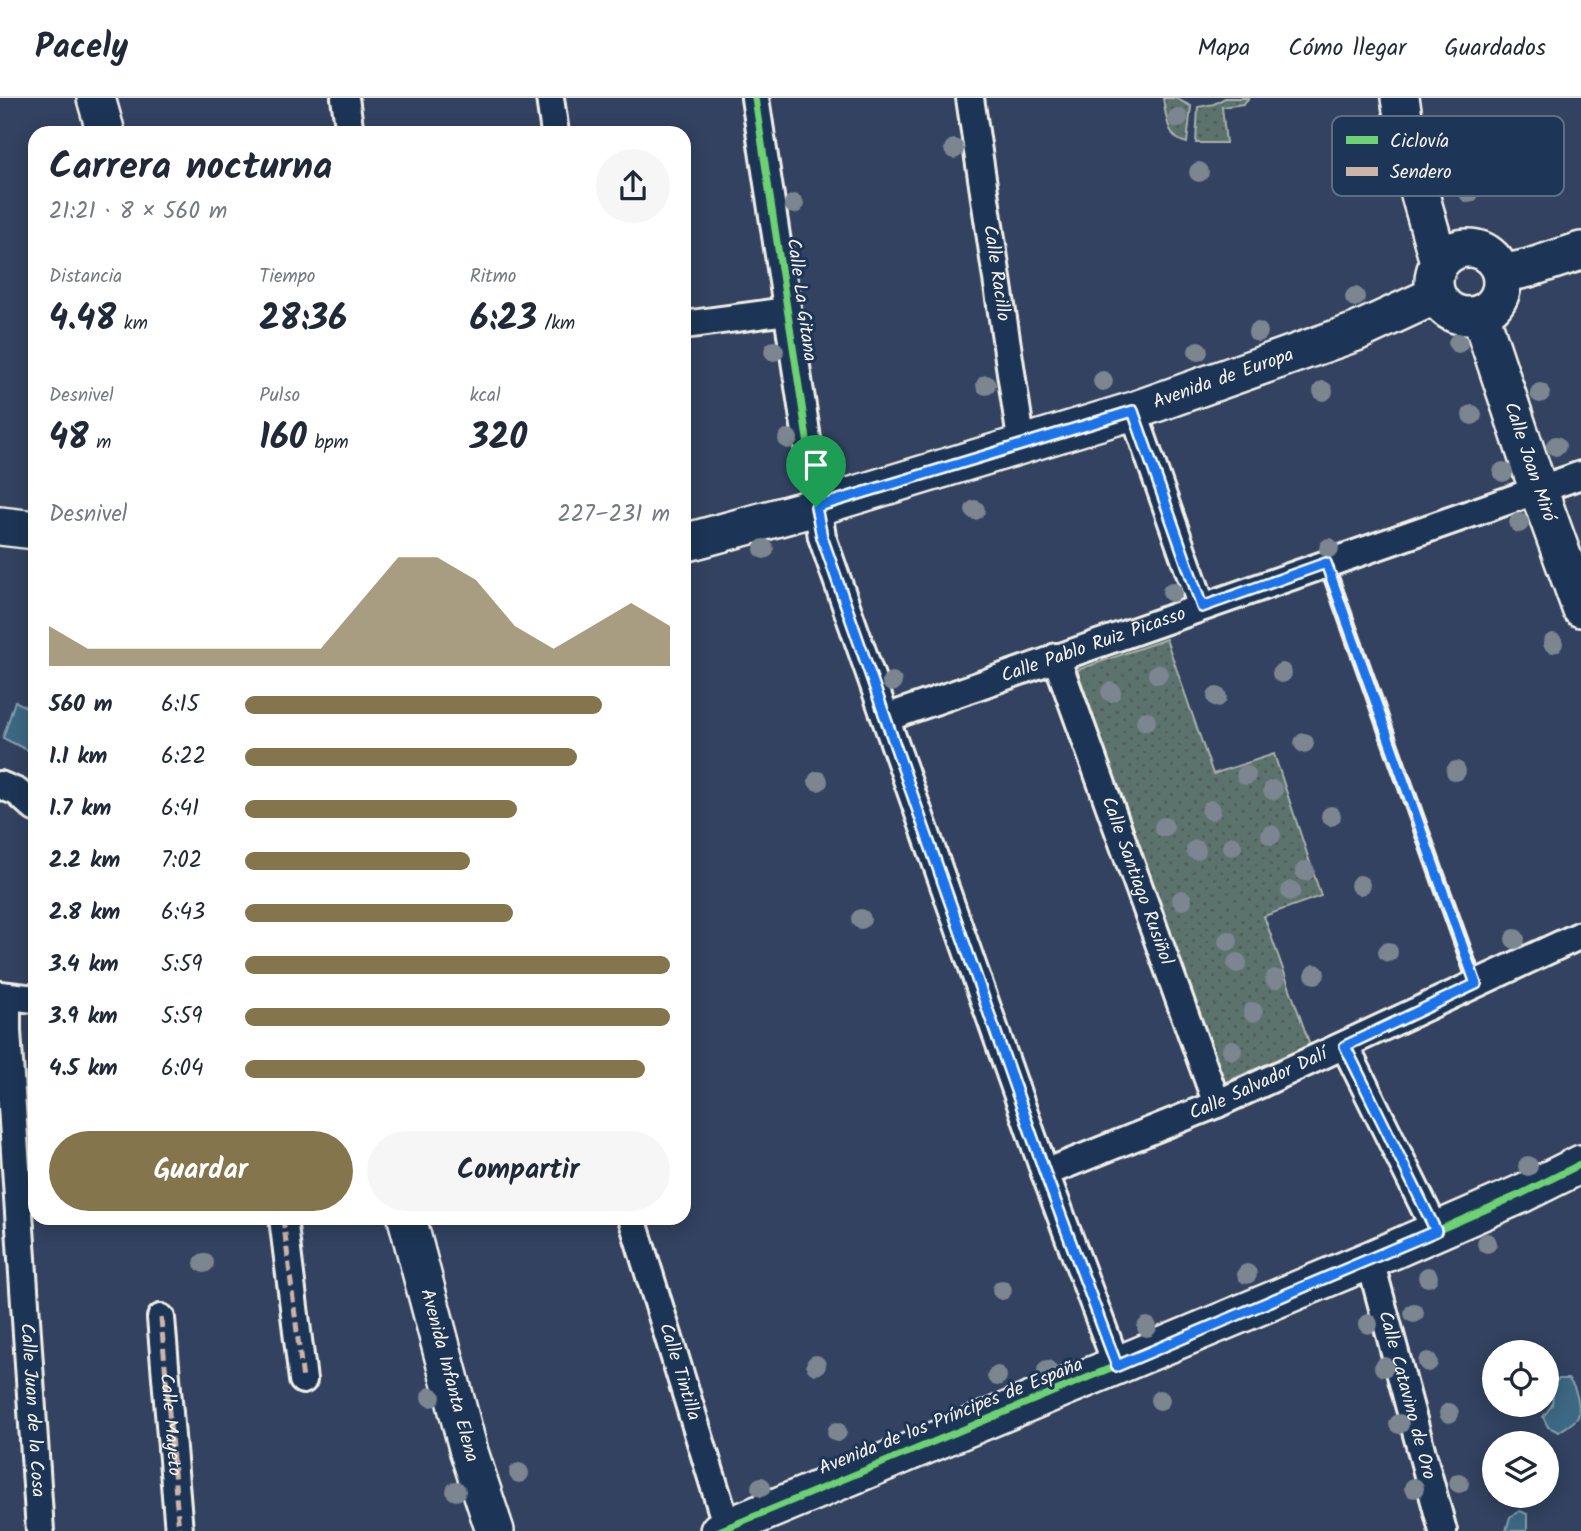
<!DOCTYPE html>
<html lang="es">
<meta charset="utf-8">
<style>
body{margin:0;font-family:Kalam,sans-serif;background:#f6f6f7;color:#1f2937;height:100vh;display:flex;flex-direction:column;font-size:26px;white-space:nowrap}
*{box-sizing:border-box;margin:0}
p{font-size:23px;color:#747a83}
.icon{flex:none;width:38px;height:38px;fill:none;stroke:currentColor;stroke-width:2;stroke-linecap:round;stroke-linejoin:round}
.map{position:relative;flex:1;overflow:hidden}
.sheet{position:absolute;left:28px;top:28px;width:663px;height:1099px;display:flex;flex-direction:column;background:#fff;border-radius:21px;box-shadow:0 4px 18px #0003}
.sheet>*{flex:none}
.fabs{position:absolute;left:1482px;top:1242px;display:grid;gap:14px}
.fabs a{display:grid;place-items:center;width:77px;height:77px;border-radius:50%;background:#fff;box-shadow:0 4px 18px #0003;font-size:35px}
.pin{position:absolute;display:grid;place-items:center;width:60px;height:60px;color:#fff;margin:-72px -30px;border-radius:50% 50% 50% 0;rotate:-45deg;box-shadow:0 0 7px #0007}
.pin .icon{rotate:45deg}
.round{display:grid;place-items:center;flex:none;width:74px;height:74px;border-radius:37px;background:#f6f6f7}
.headline{display:flex;align-items:center;justify-content:space-between;height:119px;padding:0 21px}
h1{font-size:38px;font-weight:800;line-height:52px}
.figures{display:grid;grid-template-columns:repeat(3,1fr);gap:10px;height:119px;padding:7px 21px}
.figures div{display:grid;align-content:center}
.figures b{font-size:35px;font-weight:800}
.figures small{font-size:19px;font-weight:400}
.figures p{font-size:19px}
.chart{height:196px;padding:14px 21px}
.chart p{display:flex;justify-content:space-between}
.chart svg{width:100%;height:126px;margin-top:7px;fill:#84754c;opacity:.7}
.primary-button{display:flex;gap:14px;margin-top:auto;padding:14px 21px}
.primary-button a{flex:1;height:80px;border-radius:42px;background:#84754c;color:#fff;font-size:28px;font-weight:800;line-height:80px;text-align:center}
.primary-button a+a{background:#f6f6f7;color:#1f2937}
ul{padding:0 21px;list-style:none;font-size:23px}
li{display:grid;grid-template-columns:112px 84px 1fr;align-items:center;height:52px}
li i{height:18px;border-radius:9px;background:#84754c}
header{display:flex;align-items:center;gap:42px;box-sizing:border-box;height:98px;padding:0 35px;background:#fff;border-bottom:2px solid #e0e1e3}
header strong{font-size:33px}
nav{display:flex;gap:38px;margin-inline-start:auto;font-size:24px}
.map>svg:first-child{display:block}
.grass{fill:url(#grass-dots);stroke:#a8b2aa;stroke-width:2}
.water{fill:#3d6883;stroke:#869fab;stroke-width:2}
.lines{fill:none;stroke-linecap:round;stroke-linejoin:round}
.lane-casing{stroke:#f4f1e8;stroke-width:18}
.street-casing{stroke:#f4f1e8;stroke-width:32}
.secondary-casing{stroke:#f4f1e8;stroke-width:42}
.lane{stroke:#1d3557;stroke-width:12}
.street{stroke:#1d3557;stroke-width:26}
.secondary{stroke:#1d3557;stroke-width:37}
.quiet{stroke:#ceb3a9;stroke-width:5;stroke-dasharray:10 5;stroke-linecap:butt}
.cycleway-casing{stroke:#1d3557;stroke-width:11}
.cycleway{stroke:#6cd273;stroke-width:7}
.tree{fill:#7b8690}
.route-casing{stroke:#fff;stroke-width:14}
.route{stroke:#1a73e8;stroke-width:9}
.labels{text-anchor:middle;dominant-baseline:central;stroke-width:6;stroke-linejoin:round;paint-order:stroke}
.street-label{font-size:19px;fill:#f4f1e8;stroke:#1d3557}
.key{fill:#1d3557;stroke:#5e6d82;stroke-width:2}
.key-label{font-size:19px;fill:#f4f1e8}
</style>
<header>
<strong>Pacely</strong>
<nav><a>Mapa</a><a>Cómo llegar</a><a>Guardados</a></nav>
</header>
<div class="map">
<svg width="1581" height="1433" viewBox="0 0 1581 1433">
<defs>
<pattern id="grass-dots" width="8" height="8" patternUnits="userSpaceOnUse" patternTransform="scale(1.75)"><rect width="8" height="8" fill="#5c726d"/><path d="M2 2h.1M6 6h.1" fill="none" stroke="#525b58" stroke-width="1.8" stroke-linecap="round"/></pattern>
</defs>
<rect width="100%" height="100%" fill="#324260"/>
<filter id="ink" filterUnits="userSpaceOnUse"><feTurbulence type="fractalNoise" baseFrequency=".0143" numOctaves="2"/><feDisplacementMap in="SourceGraphic" scale="14" xChannelSelector="R" yChannelSelector="G"/><feConvolveMatrix kernelMatrix="1 2 1 2 8 2 1 2 1" color-interpolation-filters="sRGB"/></filter>
<g filter="url(#ink)">
<path class="grass" d="M1163,0H1175L1191,8L1187,45C1167,42 1166,17 1163,0Z
M1225,0H1249L1243,6L1222,9L1226,45H1196L1198,9L1214,6Z
M1166,541L1213,676L1274,656L1321,798L1264,818L1310,947L1224,985L1077,572Z"/>
<path class="water" d="M15,603L35,614V656L3,640Z
M1559,1281H1568C1576,1288 1581,1309 1578,1319C1574,1325 1564,1330 1559,1334L1548,1329L1543,1319L1552,1307L1554,1285Z
M1520,1413L1527,1416V1433H1506L1510,1419Z"/>
<g class="lines">
<defs>
<path id="lane" d="M1326,465L1476,886"/>
<g id="street">
<path d="M345,0L350,35"/>
<path d="M550,0L555,35"/>
<path d="M755,0L822,439L1045,1075L1117,1268"/>
<path id="s1" d="M970,0L1022,348"/>
<path d="M684,227L787,213"/>
<path d="M1133,313L1202,509"/>
<path id="s2" d="M1056,559L1217,1006"/>
<path id="s3" d="M886,620L1581,377"/>
<path d="M0,687L17,694L35,710"/>
<path d="M0,897L35,901"/>
<path id="s4" d="M7,898V933L40,1433"/>
<path d="M1345,948L1436,1133"/>
<path id="s5" d="M1045,1075L1217,1006L1581,837"/>
<path d="M283,1120L303,1282"/>
<path id="s6" d="M632,1120L727,1429"/>
<path id="s7" d="M1370,1162L1443,1433"/>
<path id="s8" d="M161,1220L179,1433"/>
</g>
<g id="secondary">
<path d="M96,0L106,35"/>
<path d="M1400,0L1410,61L1439,164"/>
<circle cx="1468" cy="184" r="34"/>
<path d="M1502,176L1529,170L1581,153"/>
<path id="s9" d="M1480,216L1538,391L1581,510"/>
<path d="M0,428L35,432"/>
<path id="s10" d="M684,445L816,409L1133,313L1356,234L1436,197"/>
<path id="s11" d="M407,1120L469,1354L495,1433"/>
<path d="M719,1433L1370,1162L1521,1096L1581,1066"/>
</g>
</defs>
<use href="#lane" class="lane-casing"/>
<use href="#street" class="street-casing"/>
<use href="#secondary" class="secondary-casing"/>
<use href="#lane" class="lane"/>
<use href="#street" class="street"/>
<use href="#secondary" class="secondary"/>
<path class="quiet" d="M1133,313L1202,509
M1345,948L1436,1133
M283,1120L303,1282
M161,1220L179,1433"/>
<defs>
<path id="cycleway" d="M755,0L822,439L1045,1075L1117,1268
M719,1433L1370,1162L1521,1096L1581,1066"/>
</defs>
<use href="#cycleway" class="cycleway-casing"/>
<use href="#cycleway" class="cycleway"/>
</g>
<g class="tree">
<circle cx="1178" cy="20" r="10"/>
<circle cx="954" cy="51" r="10"/>
<circle cx="1199" cy="74" r="10"/>
<circle cx="1469" cy="95" r="10"/>
<circle cx="794" cy="106" r="10"/>
<circle cx="1355" cy="199" r="10"/>
<circle cx="1258" cy="234" r="10"/>
<circle cx="1458" cy="245" r="10"/>
<circle cx="774" cy="253" r="10"/>
<circle cx="1198" cy="253" r="10"/>
<circle cx="1103" cy="283" r="10"/>
<circle cx="986" cy="287" r="10"/>
<circle cx="1323" cy="293" r="10"/>
<circle cx="1540" cy="295" r="10"/>
<circle cx="1472" cy="317" r="10"/>
<circle cx="788" cy="341" r="10"/>
<circle cx="1556" cy="348" r="10"/>
<circle cx="1503" cy="374" r="10"/>
<circle cx="975" cy="412" r="10"/>
<circle cx="1519" cy="425" r="10"/>
<circle cx="1329" cy="450" r="10"/>
<circle cx="764" cy="451" r="10"/>
<circle cx="1172" cy="494" r="10"/>
<circle cx="1553" cy="545" r="10"/>
<circle cx="1282" cy="575" r="10"/>
<circle cx="1158" cy="576" r="10"/>
<circle cx="892" cy="584" r="10"/>
<circle cx="1111" cy="594" r="10"/>
<circle cx="1217" cy="599" r="10"/>
<circle cx="1146" cy="623" r="10"/>
<circle cx="1304" cy="645" r="10"/>
<circle cx="1456" cy="673" r="10"/>
<circle cx="1246" cy="677" r="10"/>
<circle cx="818" cy="683" r="10"/>
<circle cx="1273" cy="692" r="10"/>
<circle cx="1211" cy="712" r="10"/>
<circle cx="1331" cy="718" r="10"/>
<circle cx="1164" cy="729" r="10"/>
<circle cx="1271" cy="737" r="10"/>
<circle cx="1232" cy="748" r="10"/>
<circle cx="1196" cy="752" r="10"/>
<circle cx="1305" cy="773" r="10"/>
<circle cx="1360" cy="787" r="10"/>
<circle cx="1291" cy="793" r="10"/>
<circle cx="1182" cy="802" r="10"/>
<circle cx="861" cy="821" r="10"/>
<circle cx="1515" cy="841" r="10"/>
<circle cx="1228" cy="843" r="10"/>
<circle cx="1388" cy="854" r="10"/>
<circle cx="1237" cy="865" r="10"/>
<circle cx="1315" cy="876" r="10"/>
<circle cx="1275" cy="881" r="10"/>
<circle cx="1253" cy="914" r="10"/>
<circle cx="1232" cy="952" r="10"/>
<circle cx="1528" cy="1068" r="10"/>
<circle cx="1487" cy="1145" r="10"/>
<circle cx="204" cy="1165" r="10"/>
<circle cx="1247" cy="1176" r="10"/>
<circle cx="1428" cy="1179" r="10"/>
<circle cx="1002" cy="1192" r="10"/>
<circle cx="1414" cy="1215" r="10"/>
<circle cx="1368" cy="1226" r="10"/>
<circle cx="1147" cy="1229" r="10"/>
<circle cx="1428" cy="1264" r="10"/>
<circle cx="816" cy="1267" r="10"/>
<circle cx="1384" cy="1269" r="10"/>
<circle cx="1047" cy="1272" r="10"/>
<circle cx="997" cy="1278" r="10"/>
<circle cx="431" cy="1299" r="10"/>
<circle cx="1160" cy="1302" r="10"/>
<circle cx="1449" cy="1315" r="10"/>
<circle cx="1399" cy="1326" r="10"/>
<circle cx="837" cy="1334" r="10"/>
<circle cx="519" cy="1375" r="10"/>
<circle cx="1459" cy="1385" r="10"/>
<circle cx="761" cy="1389" r="10"/>
<circle cx="1414" cy="1390" r="10"/>
<circle cx="456" cy="1393" r="10"/>
</g>
</g>
<g class="lines" filter="url(#ink)">
<defs>
<path id="route" d="M1133,313L1202,509L1326,465L1476,886L1345,948L1436,1133L1117,1268L1045,1075L822,439L816,409Z"/>
</defs>
<use href="#route" class="route-casing"/>
<use href="#route" class="route"/>
</g>
<g class="labels">
<g class="street-label">
<text stroke="none"><textPath href="#s1" startOffset="177">Calle Racillo</textPath></text>
<text transform="translate(801 202) rotate(82)">Calle La Gitana</text>
<text stroke="none"><textPath href="#s10" startOffset="564">Avenida de Europa</textPath></text>
<text stroke="none"><textPath href="#s9" startOffset="156">Calle Joan Miró</textPath></text>
<text stroke="none"><textPath href="#s3" startOffset="220">Calle Pablo Ruiz Picasso</textPath></text>
<text stroke="none"><textPath href="#s2" startOffset="238">Calle Santiago Rusiñol</textPath></text>
<text stroke="none"><textPath href="#s5" startOffset="231">Calle Salvador Dalí</textPath></text>
<text stroke="none"><textPath href="#s6" startOffset="161">Calle Tintilla</textPath></text>
<text stroke="none"><textPath href="#s11" startOffset="163">Avenida Infanta Elena</textPath></text>
<text stroke="none"><textPath href="#s7" startOffset="140">Calle Catavino de Oro</textPath></text>
<text stroke="none"><textPath href="#s4" startOffset="415">Calle Juan de la Cosa</textPath></text>
<text transform="translate(951 1319) rotate(-22)">Avenida de los Príncipes de España</text>
<text stroke="none"><textPath href="#s8" startOffset="107">Calle Mayeto</textPath></text>
</g>
</g>
<rect x="1332" y="18" width="232" height="80" rx="10" class="key"/>
<rect x="1346" y="38" width="32" height="8" fill="#6cd273"/>
<rect x="1346" y="69" width="32" height="9" fill="#ceb3a9"/>
<g class="key-label">
<text x="1390" y="49">Ciclovía</text>
<text x="1390" y="80">Sendero</text>
</g>
</svg>
<div class="fabs">
<a><svg class="icon" aria-label="locate" viewBox="0 0 24 24"><circle cx="12" cy="12" r="6"/><path d="M12 2v4M12 18v4M2 12h4M18 12h4"/></svg></a>
<a><svg class="icon" aria-label="layers" viewBox="0 0 24 24"><path d="M12 4l9 5-9 5-9-5zM3 14l9 5 9-5"/></svg></a>
</div>
<div class="pin" style="left:816px;top:409px;background:#1e9e55"><svg class="icon" aria-label="arrive" viewBox="0 0 24 24"><path d="M6 21V4h12l-3 4 3 4H6"/></svg></div>
<section class="sheet">
<div class="headline"><div><h1>Carrera nocturna</h1><p>21:21 · 8 × 560 m</p></div><a class="round"><svg class="icon" aria-label="share" viewBox="0 0 24 24"><path d="M12 15V3M7 8l5-5 5 5M5 13v7h14v-7"/></svg></a></div>
<div class="figures">
<div><p>Distancia</p><b>4.48<small> km</small></b></div>
<div><p>Tiempo</p><b>28:36</b></div>
<div><p>Ritmo</p><b>6:23<small> /km</small></b></div>
</div>
<div class="figures">
<div><p>Desnivel</p><b>48<small> m</small></b></div>
<div><p>Pulso</p><b>160<small> bpm</small></b></div>
<div><p>kcal</p><b>320</b></div>
</div>
<div class="chart"><p><span>Desnivel</span>227–231 m</p>
<svg viewBox="0 0 160 44" preserveAspectRatio="none"><path d="M0 44V30L10 38L20 38L30 38L40 38L50 38L60 38L70 38L80 22L90 6L100 6L110 14L120 30L130 38L140 30L150 22L160 30V44z"/></svg>
</div>
<ul>
<li><b>560 m</b>6:15<i style="width:84%"></i></li>
<li><b>1.1 km</b>6:22<i style="width:78%"></i></li>
<li><b>1.7 km</b>6:41<i style="width:64%"></i></li>
<li><b>2.2 km</b>7:02<i style="width:53%"></i></li>
<li><b>2.8 km</b>6:43<i style="width:63%"></i></li>
<li><b>3.4 km</b>5:59<i style="width:100%"></i></li>
<li><b>3.9 km</b>5:59<i style="width:100%"></i></li>
<li><b>4.5 km</b>6:04<i style="width:94%"></i></li>
</ul>
<div class="primary-button"><a>Guardar</a><a>Compartir</a></div>
</section>
</div>
